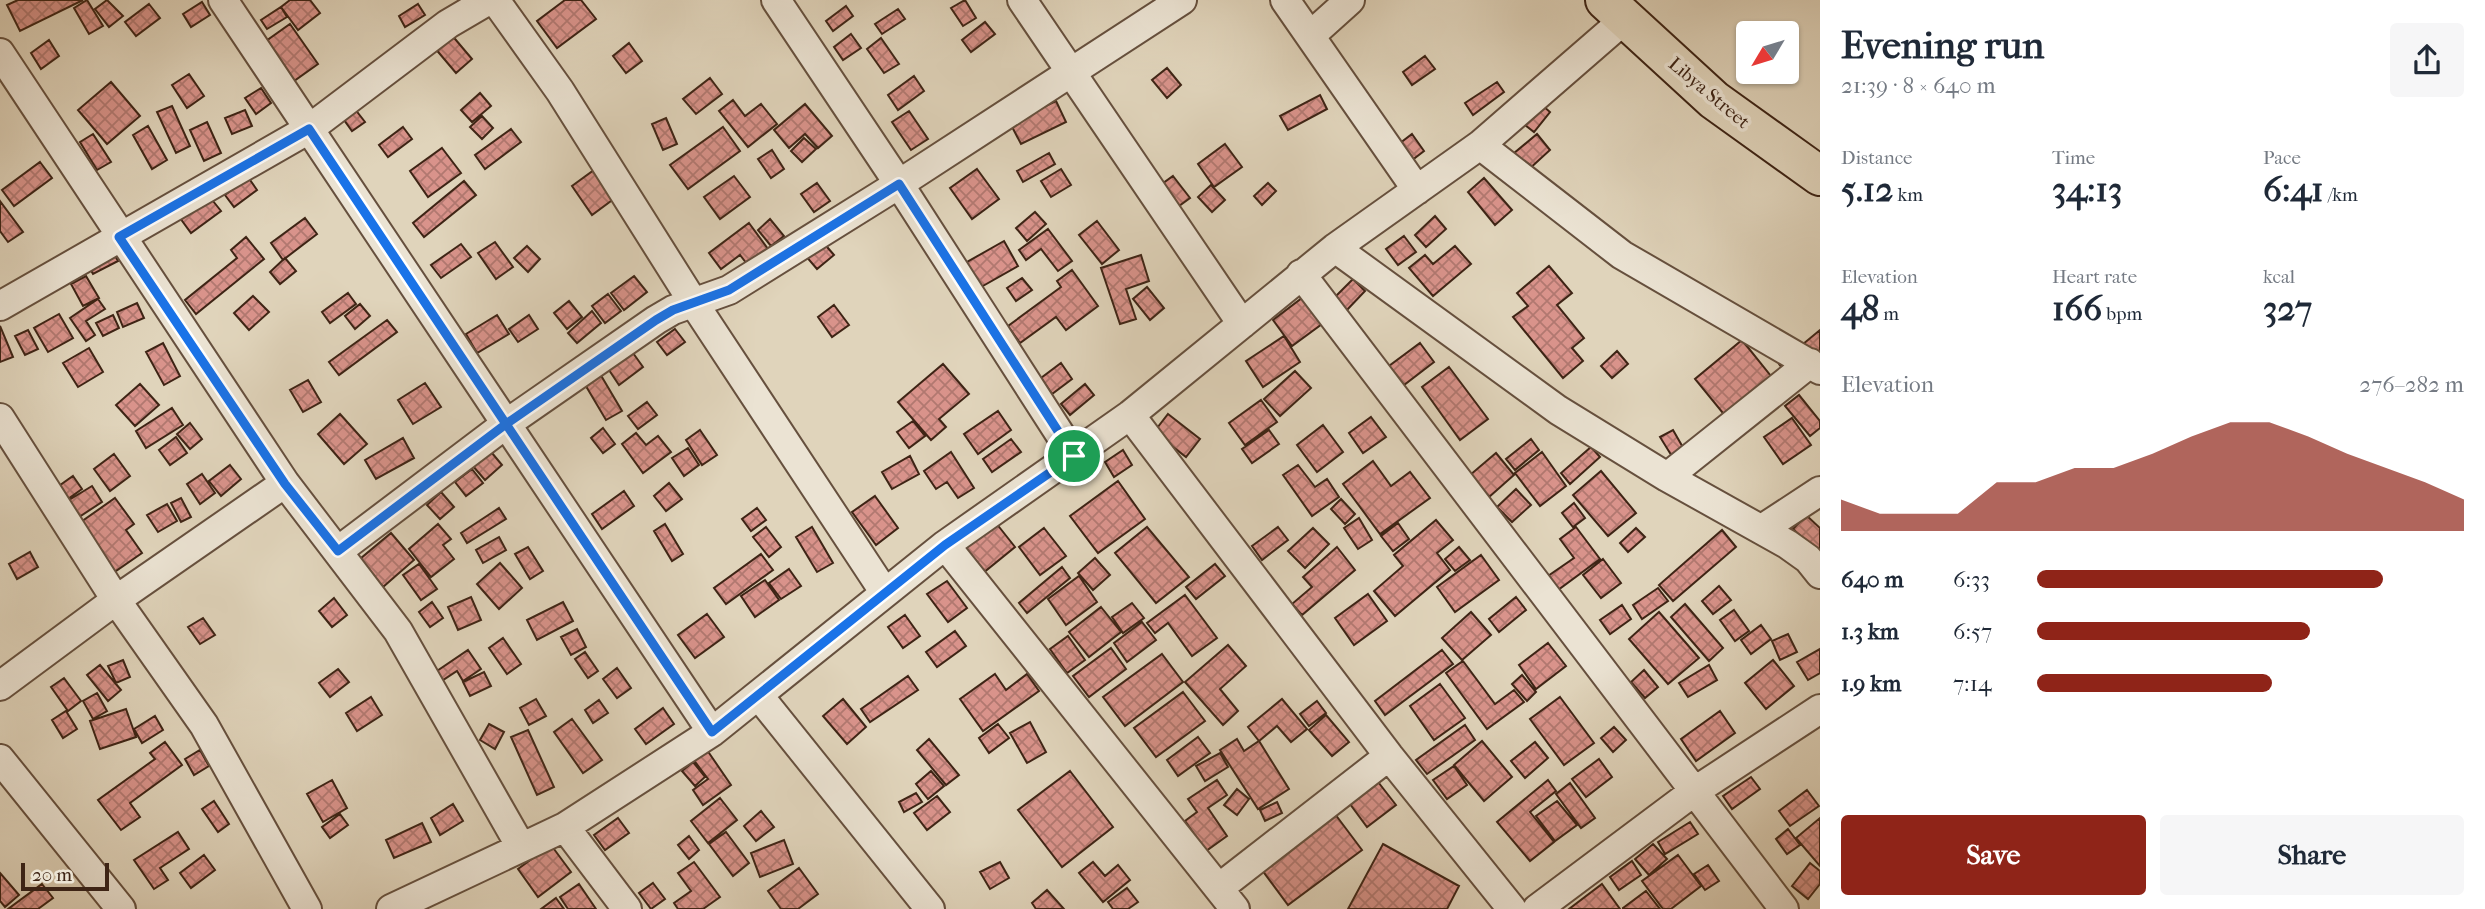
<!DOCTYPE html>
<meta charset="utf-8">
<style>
body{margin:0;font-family:"IM FELL French Canon",serif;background:#f6f6f7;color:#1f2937;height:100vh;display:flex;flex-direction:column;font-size:26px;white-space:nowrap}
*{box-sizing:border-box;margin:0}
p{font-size:23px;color:#747a83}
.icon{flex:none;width:38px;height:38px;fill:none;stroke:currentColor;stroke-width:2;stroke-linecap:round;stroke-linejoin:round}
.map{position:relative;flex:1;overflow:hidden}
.sheet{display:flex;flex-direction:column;background:#fff;width:665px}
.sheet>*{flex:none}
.needle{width:46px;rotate:232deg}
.tools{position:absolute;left:1736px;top:21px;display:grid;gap:14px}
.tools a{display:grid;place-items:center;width:63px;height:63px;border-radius:7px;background:#fff;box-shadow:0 2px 5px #0004;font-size:35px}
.scale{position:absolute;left:21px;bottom:18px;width:88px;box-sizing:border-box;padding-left:7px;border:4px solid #3e2415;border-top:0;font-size:19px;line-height:24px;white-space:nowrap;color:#3e2415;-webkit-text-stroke:5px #ebe3d3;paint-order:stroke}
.pin{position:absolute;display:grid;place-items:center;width:60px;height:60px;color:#fff;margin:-30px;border:4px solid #fff;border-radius:50%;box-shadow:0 2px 7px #0007}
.round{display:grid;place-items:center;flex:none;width:74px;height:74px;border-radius:7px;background:#f6f6f7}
.overview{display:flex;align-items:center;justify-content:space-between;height:119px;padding:0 21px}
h1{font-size:38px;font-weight:800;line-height:52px}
.figures{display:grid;grid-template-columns:repeat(3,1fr);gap:10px;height:119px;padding:7px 21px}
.figures div{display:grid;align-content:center}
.figures b{font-size:35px;font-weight:800}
.figures small{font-size:19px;font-weight:400}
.figures p{font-size:19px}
.chart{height:196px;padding:14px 21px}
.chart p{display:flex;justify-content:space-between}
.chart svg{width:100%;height:126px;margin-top:7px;fill:#8f2418;opacity:.7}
.cta{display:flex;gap:14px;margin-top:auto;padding:14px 21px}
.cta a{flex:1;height:80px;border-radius:7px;background:#8f2418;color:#fff;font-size:28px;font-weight:800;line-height:80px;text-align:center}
.cta a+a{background:#f6f6f7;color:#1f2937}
ul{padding:0 21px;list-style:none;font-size:23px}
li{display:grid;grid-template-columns:112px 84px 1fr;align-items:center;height:52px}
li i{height:18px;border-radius:9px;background:#8f2418}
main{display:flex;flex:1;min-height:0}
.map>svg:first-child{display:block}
.building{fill:url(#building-cross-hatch);stroke:#3e2415;stroke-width:2}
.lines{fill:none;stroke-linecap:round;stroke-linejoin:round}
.minor-casing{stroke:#66503e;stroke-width:32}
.trunk-casing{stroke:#3e2415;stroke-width:42}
.minor{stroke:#ebe3d3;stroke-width:28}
.trunk{stroke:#e0d4bb;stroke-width:38}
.route-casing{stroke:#fff;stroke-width:14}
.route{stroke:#1a73e8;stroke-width:9}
.labels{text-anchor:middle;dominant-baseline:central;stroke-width:7;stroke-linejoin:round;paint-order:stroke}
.street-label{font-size:19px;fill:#3e2415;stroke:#ebe3d3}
</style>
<main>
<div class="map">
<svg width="1820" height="909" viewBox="0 0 1820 909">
<defs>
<pattern id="building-cross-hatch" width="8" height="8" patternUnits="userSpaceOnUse" patternTransform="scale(1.75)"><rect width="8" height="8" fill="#d9938b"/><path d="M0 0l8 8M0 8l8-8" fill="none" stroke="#b17870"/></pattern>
</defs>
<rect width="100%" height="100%" fill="#e0d4bb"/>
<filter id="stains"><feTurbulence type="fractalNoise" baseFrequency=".00286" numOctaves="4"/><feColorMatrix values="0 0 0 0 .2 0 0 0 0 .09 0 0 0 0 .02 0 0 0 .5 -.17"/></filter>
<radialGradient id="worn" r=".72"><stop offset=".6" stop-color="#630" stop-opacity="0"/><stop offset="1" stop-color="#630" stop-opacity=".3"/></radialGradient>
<path class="building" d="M18,0H83L20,31L7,5Z
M87,0L103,26L89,34L74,8Z
M107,0L123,16L109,27L95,9Z
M290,0H310L320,13L298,30L281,7Z
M565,0H581L596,19L557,48L537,21Z
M965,0L976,18L963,26L951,8Z
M202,2L210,15L191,27L183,14Z
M149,4L160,18L136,36L125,22Z
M418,4L425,15L405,27L399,16Z
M846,6L853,16L833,31L826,21Z
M281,7L287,17L267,29L261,20Z
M898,9L905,19L882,34L875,24Z
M985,22L995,34L971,52L962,40Z
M290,24L318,64L294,81L266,41Z
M450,33L472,59L456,73L434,47Z
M851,34L861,48L843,60L834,47Z
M881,38L899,64L884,73L867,49Z
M49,40L59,56L41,69L31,53Z
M629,43L642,61L626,73L613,56Z
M1425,56L1435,69L1412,85L1403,72Z
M1167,68L1181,85L1167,98L1152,80Z
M189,74L204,96L187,108L172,85Z
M914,76L924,91L898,110L888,95Z
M710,78L722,94L696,114L683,99Z
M111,82L140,116L107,144L78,110Z
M1497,82L1504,92L1473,115L1465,103Z
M261,88L271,103L256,114L245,98Z
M480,93L491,106L472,122L461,110Z
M1320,95L1327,109L1288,130L1280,116Z
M733,100L745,116L761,104L777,124L748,147L719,111Z
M1056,101L1066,122L1021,144L1010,123Z
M351,104L365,122L352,131L339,113Z
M805,104L832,136L818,148L805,134L789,148L774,130Z
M1542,105L1550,112L1534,132L1525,125Z
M172,106L190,146L176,153L157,112Z
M245,110L252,126L232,134L225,118Z
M909,111L928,139L911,150L892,122Z
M482,116L493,128L482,139L470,127Z
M666,118L677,144L663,150L652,124Z
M207,122L221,153L204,161L190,130Z
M148,126L167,160L152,169L133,135Z
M403,127L412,139L388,157L379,145Z
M723,127L740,151L688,189L670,165Z
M511,129L521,142L485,169L475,155Z
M93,134L111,162L97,170L80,142Z
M1412,134L1424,151L1407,164L1395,147Z
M1537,134L1550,150L1527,171L1513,154Z
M804,138L816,149L802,162L791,151Z
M1225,144L1242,167L1214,187L1198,164Z
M442,148L461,173L428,197L410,171Z
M772,150L784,169L771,178L758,159Z
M1049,153L1055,164L1023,182L1017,171Z
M40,162L52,178L14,206L2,190Z
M977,169L999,199L972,219L950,188Z
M1061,169L1071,185L1051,197L1041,181Z
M594,170L615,198L592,215L572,186Z
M734,176L750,197L720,219L704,197Z
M1173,176L1190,198L1172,211L1155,189Z
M248,177L257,190L234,207L225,195Z
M1484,178L1512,210L1495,225L1468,192Z
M464,181L476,195L424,237L413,223Z
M817,183L830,201L814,212L801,194Z
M1268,183L1276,191L1262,205L1254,196Z
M1211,185L1225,200L1212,212L1198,197Z
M209,196L221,211L191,233L180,218Z
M0,201L23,232L8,242L0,231Z
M1035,212L1046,224L1027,241L1016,228Z
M1435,216L1446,229L1426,247L1415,235Z
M305,218L317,234L283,260L271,243Z
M770,219L784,236L771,246L758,230Z
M1097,221L1119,250L1102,264L1079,235Z
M749,223L768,249L747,264L740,255L721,269L709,253Z
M1048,229L1072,261L1058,271L1041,249L1026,260L1019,250Z
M815,233L834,255L817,269L799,248Z
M1404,236L1416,252L1398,265L1386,249Z
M246,237L264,259L196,314L185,300L237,258L231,250Z
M1004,241L1018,266L974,291L960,266Z
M495,242L513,267L496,279L478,253Z
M461,244L471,257L441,278L431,265Z
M109,245L118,261L93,274L84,258Z
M527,246L540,259L528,272L514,258Z
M1455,246L1471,264L1433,296L1409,268L1425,255L1433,264Z
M1141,255L1149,281L1126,289L1136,319L1120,324L1101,268Z
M285,258L296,271L280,284L270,272Z
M1549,266L1572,293L1557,305L1584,338L1572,348L1583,361L1563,378L1513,317L1528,306L1517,293Z
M1072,270L1098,306L1066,330L1056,317L1020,343L1008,326L1061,287L1057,281Z
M86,276L99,298L83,306L71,284Z
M634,276L647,292L624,310L611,293Z
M1022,278L1032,290L1016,301L1007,288Z
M1353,279L1365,291L1345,312L1332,300Z
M1147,287L1164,308L1150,320L1133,299Z
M348,293L356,304L330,323L322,312Z
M608,294L621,311L605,323L592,306Z
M253,296L269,312L249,330L234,313Z
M1302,298L1322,324L1292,346L1273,320Z
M98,299L105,309L86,321L95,335L86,341L70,318Z
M569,301L582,317L567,329L554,313Z
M137,303L144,318L123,327L117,312Z
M360,304L370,316L355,329L345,316Z
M834,305L849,325L832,337L818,317Z
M592,311L601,323L577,343L568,333Z
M59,314L73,338L48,352L34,328Z
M113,315L119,328L103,336L96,323Z
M497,315L509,334L477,353L466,334Z
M529,315L538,329L518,342L509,329Z
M387,320L397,332L339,375L329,362Z
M0,326L13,357L0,362Z
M675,329L685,342L667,355L657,342Z
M28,330L38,349L25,355L15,336Z
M1820,330V364L1795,385L1779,364Z
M1284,336L1300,362L1263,387L1246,361Z
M1742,340L1783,391L1736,429L1695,379Z
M163,343L180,376L164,385L146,352Z
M1420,343L1434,362L1404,385L1389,366Z
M89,348L103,372L78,387L63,363Z
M1617,351L1628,364L1612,378L1601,366Z
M633,353L643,367L619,385L609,370Z
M1061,363L1072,379L1052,394L1041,378Z
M943,364L969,394L939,419L946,427L931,440L898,402Z
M596,367L622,411L606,420L580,376Z
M1449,367L1488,419L1460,440L1422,387Z
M1295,371L1311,388L1280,416L1264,399Z
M308,380L321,402L303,412L290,390Z
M425,383L441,407L413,424L398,400Z
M140,384L159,405L135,426L116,405Z
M1085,384L1094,395L1070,415L1061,404Z
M1799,395L1820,421V428L1810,436L1785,406Z
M1261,400L1277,422L1245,445L1229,423Z
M647,402L657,415L638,429L628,416Z
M172,408L183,425L146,448L136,431Z
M998,411L1011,430L978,454L964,434Z
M340,414L367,444L344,464L318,434Z
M1168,414L1200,439L1186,457L1154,432Z
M1371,417L1386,437L1363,453L1349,433Z
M1792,418L1811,445L1783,464L1764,437Z
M913,421L925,436L909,448L897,432Z
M190,423L202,439L190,449L177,434Z
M1323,425L1343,452L1317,472L1297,445Z
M603,428L615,444L603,453L591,438Z
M700,430L717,455L702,465L686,440Z
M1269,430L1279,444L1252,463L1242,449Z
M1673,430L1685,451L1673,458L1660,437Z
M636,433L646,445L658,436L671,452L643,473L622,444Z
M477,435L502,465L485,480L459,450Z
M176,437L187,453L170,465L159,450Z
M403,438L414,458L376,479L365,460Z
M1011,439L1021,452L992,472L983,459Z
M1531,439L1539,450L1515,470L1506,459Z
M1591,447L1600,457L1570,484L1561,473Z
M688,448L699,465L684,476L672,458Z
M1123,450L1132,465L1114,477L1105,462Z
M951,452L974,488L958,498L947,482L936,489L924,471Z
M1542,452L1566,486L1540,506L1515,473Z
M1496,453L1514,475L1489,497L1470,475Z
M114,454L130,476L110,491L94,469Z
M910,456L919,474L892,489L882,472Z
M1373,461L1391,486L1410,472L1430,498L1380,534L1343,484Z
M230,465L241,479L221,496L209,481Z
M1298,465L1315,487L1327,479L1339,497L1312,516L1283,475Z
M472,469L483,483L466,496L455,482Z
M1601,471L1636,513L1608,536L1573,495Z
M202,474L215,493L200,504L187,484Z
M73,476L82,489L65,501L56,488Z
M1118,481L1145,519L1098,553L1070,516Z
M669,483L682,499L666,511L654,496Z
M92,486L102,502L79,517L69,500Z
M1516,489L1531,505L1512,522L1497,507Z
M624,491L634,506L602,529L592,514Z
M441,492L454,507L440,519L427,505Z
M875,496L898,528L876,545L852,512Z
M115,498L134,524L126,530L142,553L113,573L78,524Z
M181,498L191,517L181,522L171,503Z
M1341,499L1355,514L1345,524L1331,509Z
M1574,503L1585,518L1573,527L1562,513Z
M167,504L177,521L158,532L147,515Z
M499,508L506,519L467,543L461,533Z
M757,508L766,520L751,531L742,519Z
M1806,515L1820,528V554L1793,529Z
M1359,518L1372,540L1358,549L1344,528Z
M1436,520L1453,540L1437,553L1450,570L1395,616L1374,591L1403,566L1394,555Z
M996,523L1015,547L983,573L963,550Z
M1398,523L1409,539L1393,551L1381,536Z
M438,524L451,539L443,545L454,559L431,577L409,549Z
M665,524L683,554L672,561L654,531Z
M766,527L781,547L769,557L753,537Z
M812,527L833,563L817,572L796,537Z
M1147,527L1189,577L1156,603L1115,553Z
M1278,527L1288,540L1262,560L1252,546Z
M1576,527L1600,559L1558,590L1548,576L1574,558L1560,539Z
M1044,528L1066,556L1040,575L1019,547Z
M1313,528L1329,544L1305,568L1288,551Z
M1636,528L1645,537L1628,552L1620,543Z
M1722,530L1736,547L1673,601L1659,585Z
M391,533L414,560L383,587L360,559Z
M499,537L506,550L483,563L476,550Z
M528,547L543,571L530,579L515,554Z
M1337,547L1355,570L1302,615L1292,604L1312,587L1303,577Z
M1459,547L1470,560L1455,571L1445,559Z
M30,552L38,567L17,579L9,564Z
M761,554L773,570L726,604L714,588Z
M1481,555L1499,580L1455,612L1437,587Z
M1095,558L1110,575L1093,590L1078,573Z
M1603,559L1621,583L1601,598L1583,575Z
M500,563L522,588L499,609L477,584Z
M419,564L437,589L421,600L403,575Z
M1215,564L1225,576L1196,599L1186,587Z
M1062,567L1070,578L1027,613L1019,603Z
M789,569L801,586L781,599L769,583Z
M1079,576L1097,602L1066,625L1048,599Z
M765,580L779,600L755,617L741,596Z
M947,581L967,608L948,622L927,594Z
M1719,586L1731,600L1713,614L1702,601Z
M1658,588L1668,601L1642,619L1633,605Z
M1368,594L1387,621L1354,645L1335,618Z
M1185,595L1217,638L1192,656L1168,623L1155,633L1147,623Z
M471,597L481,620L458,630L448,607Z
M1516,597L1526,610L1499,632L1489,619Z
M334,598L347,615L332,627L319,611Z
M432,602L443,618L430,627L419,612Z
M563,602L573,621L537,640L527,620Z
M1132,603L1144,618L1123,633L1112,617Z
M1685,604L1723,648L1709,661L1671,617Z
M1622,605L1631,619L1610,634L1600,620Z
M1101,607L1121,632L1089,657L1069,632Z
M1734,610L1749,631L1735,641L1720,620Z
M1471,612L1491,635L1462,660L1442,638Z
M1659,612L1699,658L1668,684L1629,639Z
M707,614L724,637L695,658L678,635Z
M905,615L920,636L903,648L888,627Z
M203,618L215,635L200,644L188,627Z
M1142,622L1156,640L1127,662L1114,643Z
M1761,625L1771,639L1751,654L1741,640Z
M577,629L586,647L571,655L561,637Z
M955,631L966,646L937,667L926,652Z
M1788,634L1797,652L1780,660L1772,641Z
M1068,636L1085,660L1067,673L1050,649Z
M503,638L521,664L507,674L489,648Z
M1548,643L1566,666L1536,689L1519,665Z
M1228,645L1246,666L1220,689L1238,711L1223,725L1185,682Z
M1111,648L1126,669L1089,697L1073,676Z
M1820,649V673L1808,680L1797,662Z
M468,650L481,669L463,681L457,671L440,682L434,673Z
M1442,650L1453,664L1385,715L1375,701Z
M585,652L598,671L588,678L575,659Z
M1162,654L1183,682L1125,726L1103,697Z
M123,660L130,677L116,683L108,666Z
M1773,660L1794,686L1766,709L1745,683Z
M1463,661L1495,704L1514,690L1524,702L1487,729L1446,673Z
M100,665L121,690L108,701L87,675Z
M1709,665L1717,680L1688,697L1679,683Z
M617,668L631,688L617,698L603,679Z
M338,669L349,682L330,697L319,683Z
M1644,670L1658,687L1645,698L1631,682Z
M484,672L491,686L470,696L463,682Z
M995,674L1006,690L1027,674L1039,691L983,731L960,699Z
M1522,675L1536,692L1527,701L1512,684Z
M908,676L918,690L870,722L861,709Z
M64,678L81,701L68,711L51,687Z
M1440,684L1465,718L1434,740L1410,706Z
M1183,692L1205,721L1156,757L1134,728Z
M97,693L107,711L93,719L83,701Z
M371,697L382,715L357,731L346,713Z
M1560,697L1594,743L1564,765L1530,719Z
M536,699L546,716L529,725L520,708Z
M843,699L866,727L847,744L823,716Z
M1282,699L1307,729L1291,742L1277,726L1259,741L1248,727Z
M599,700L608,713L593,723L585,710Z
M1317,701L1326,713L1309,726L1300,714Z
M663,708L674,724L646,744L635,729Z
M126,709L136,737L100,749L90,721Z
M66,711L77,729L63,738L52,720Z
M1720,711L1735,733L1696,761L1681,739Z
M1326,715L1349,742L1332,756L1309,730Z
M155,716L163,730L142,743L134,729Z
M572,719L602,760L583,773L554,732Z
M1030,722L1046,752L1027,763L1010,733Z
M489,724L504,732L495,749L480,740Z
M998,724L1009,738L989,753L979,738Z
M1465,725L1475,740L1427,774L1416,760Z
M1614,727L1626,740L1613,752L1601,738Z
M528,730L554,787L537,795L511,737Z
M1198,737L1210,753L1178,776L1167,760Z
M929,739L959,775L946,785L917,750Z
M1237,739L1244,751L1259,741L1289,789L1258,809L1220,750Z
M1482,741L1512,777L1484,801L1454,765Z
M165,742L182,765L130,803L140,817L121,830L98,800L155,759L150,753Z
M1535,742L1548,758L1525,778L1511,761Z
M200,750L209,766L194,775L185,759Z
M707,750L731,785L703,805L693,790L708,779L693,759Z
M1220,753L1228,767L1205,781L1196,766Z
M1599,759L1612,777L1586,797L1572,779Z
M693,762L705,777L695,786L682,771Z
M1454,766L1467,785L1447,799L1433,780Z
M931,771L944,786L928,799L916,784Z
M1070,771L1113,827L1062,867L1018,810Z
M1751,777L1760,789L1732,809L1723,796Z
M1375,778L1396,805L1367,827L1347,800Z
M332,780L347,808L323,822L307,794Z
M1217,780L1227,795L1208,808L1227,836L1206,851L1185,821L1197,812L1188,799Z
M1548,780L1556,791L1530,812L1554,842L1530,861L1497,822Z
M1570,783L1595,818L1581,828L1556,794Z
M1237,789L1249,799L1237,815L1224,805Z
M1807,790L1819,806L1790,826L1779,811Z
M916,793L922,802L904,812L899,802Z
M937,796L950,812L927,830L914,813Z
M720,798L737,820L708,843L691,821Z
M214,801L229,824L218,832L202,809Z
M1557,801L1577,825L1555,841L1536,816Z
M1277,802L1282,813L1265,821L1260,810Z
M453,804L463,821L440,835L431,818Z
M1332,810L1362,850L1288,905L1259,866Z
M761,811L774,827L756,841L744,826Z
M340,814L348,825L330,838L322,827Z
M618,818L629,833L605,850L594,835Z
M1820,818V866L1796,838Z
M1690,822L1698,834L1665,854L1658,842Z
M422,823L431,842L394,858L386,840Z
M1788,829L1800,845L1787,854L1776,839Z
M178,832L189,849L160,868L168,880L154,889L134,860Z
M726,832L749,863L733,876L709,844Z
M689,836L699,850L689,859L678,845Z
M784,840L793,864L760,877L751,853Z
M1383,844L1459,886L1447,909H1348Z
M1653,844L1667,859L1649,875L1635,859Z
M551,845L571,872L538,897L518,869Z
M204,855L215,870L191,888L180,873Z
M1678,855L1701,886L1671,909H1663L1642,881Z
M1632,861L1641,875L1619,890L1610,877Z
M694,862L720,897L703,909H678L674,903L691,891L678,873Z
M1000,862L1009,878L990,889L980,872Z
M1093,862L1105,876L1118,865L1130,880L1103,902L1079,873Z
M1810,863L1820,871V884L1808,899L1792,886Z
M1708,865L1719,881L1705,890L1694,874Z
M799,868L818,894L798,909H781L768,891Z
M0,873L19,895L5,907L0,901Z
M653,883L665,899L651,909L639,893Z
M42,884L53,898L38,909H8Z
M579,884L596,909H568L560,897Z
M1602,884L1620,909H1569Z
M1127,888L1138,902L1128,909H1113L1108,902Z
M1047,890L1064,909H1036L1032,903Z
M1646,891L1660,909H1623V908Z
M556,898L564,909H541Z"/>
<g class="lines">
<defs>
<path id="minor" d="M223,0L712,732
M495,0L560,91L693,302L885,593
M776,0L899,184L1074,456
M1022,0L1242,324
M1285,0L1417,190
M1310,36L1350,0
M0,53L285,483L398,631L521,847
M1480,145L1622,255L1820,370
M1335,248L1558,410L1667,477L1787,544L1808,559L1820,574
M1301,274L1784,909
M0,306L309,129L448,24L489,0
M1130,415L1389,756L1512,909
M0,418L116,600L204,725L307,909
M1667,477L1810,363
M1762,529L1820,491
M945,545L1235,909
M338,551L506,424L656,320L673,310L729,290L899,184L1182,0
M0,686L116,600L285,483
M759,696L930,909
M0,759L121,909
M565,827L627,909
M1219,888L1389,756
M391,909L565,827L712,732L945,545L1130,415L1335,248L1480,145L1625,19
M1537,909L1692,793L1820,709"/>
<path id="trunk" d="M1605,0L1714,100L1820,176"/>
</defs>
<use href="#minor" class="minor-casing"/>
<use href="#trunk" class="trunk-casing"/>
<use href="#minor" class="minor"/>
<use href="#trunk" class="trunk"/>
</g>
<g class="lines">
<defs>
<path id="route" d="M1074,456L899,184L729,290L673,310L656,320L506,424L309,129L119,237L285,484L338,551L506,424L712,732L945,545L1074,456"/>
</defs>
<use href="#route" class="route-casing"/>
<use href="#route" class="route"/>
</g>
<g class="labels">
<g class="street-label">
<text transform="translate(1709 93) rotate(40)">Libya Street</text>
</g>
</g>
<rect width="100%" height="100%" filter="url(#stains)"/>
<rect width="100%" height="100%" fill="url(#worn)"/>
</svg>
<div class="tools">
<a><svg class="needle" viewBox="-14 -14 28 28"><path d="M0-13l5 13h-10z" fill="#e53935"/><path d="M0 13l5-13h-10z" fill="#747a83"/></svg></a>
</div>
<div class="scale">20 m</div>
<div class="pin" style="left:1074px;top:456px;background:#1e9e55"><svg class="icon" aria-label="arrive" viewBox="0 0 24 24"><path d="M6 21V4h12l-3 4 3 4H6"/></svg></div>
</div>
<section class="sheet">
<div class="overview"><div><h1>Evening run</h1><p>21:39 · 8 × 640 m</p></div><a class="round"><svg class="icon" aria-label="share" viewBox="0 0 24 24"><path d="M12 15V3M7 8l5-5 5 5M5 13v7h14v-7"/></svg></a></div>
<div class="figures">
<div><p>Distance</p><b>5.12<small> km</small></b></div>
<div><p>Time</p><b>34:13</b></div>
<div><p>Pace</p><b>6:41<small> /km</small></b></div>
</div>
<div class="figures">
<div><p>Elevation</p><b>48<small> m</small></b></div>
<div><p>Heart rate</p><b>166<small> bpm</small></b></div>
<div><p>kcal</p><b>327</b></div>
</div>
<div class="chart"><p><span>Elevation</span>276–282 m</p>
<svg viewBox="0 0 160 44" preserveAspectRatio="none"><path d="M0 44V33L10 38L20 38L30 38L40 27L50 27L60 22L70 22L80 17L90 11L100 6L110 6L120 11L130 17L140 22L150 27L160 33V44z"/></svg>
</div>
<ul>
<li><b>640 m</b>6:33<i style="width:81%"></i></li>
<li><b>1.3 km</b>6:57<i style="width:64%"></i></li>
<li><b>1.9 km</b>7:14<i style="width:55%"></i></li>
</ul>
<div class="cta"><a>Save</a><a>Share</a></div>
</section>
</main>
